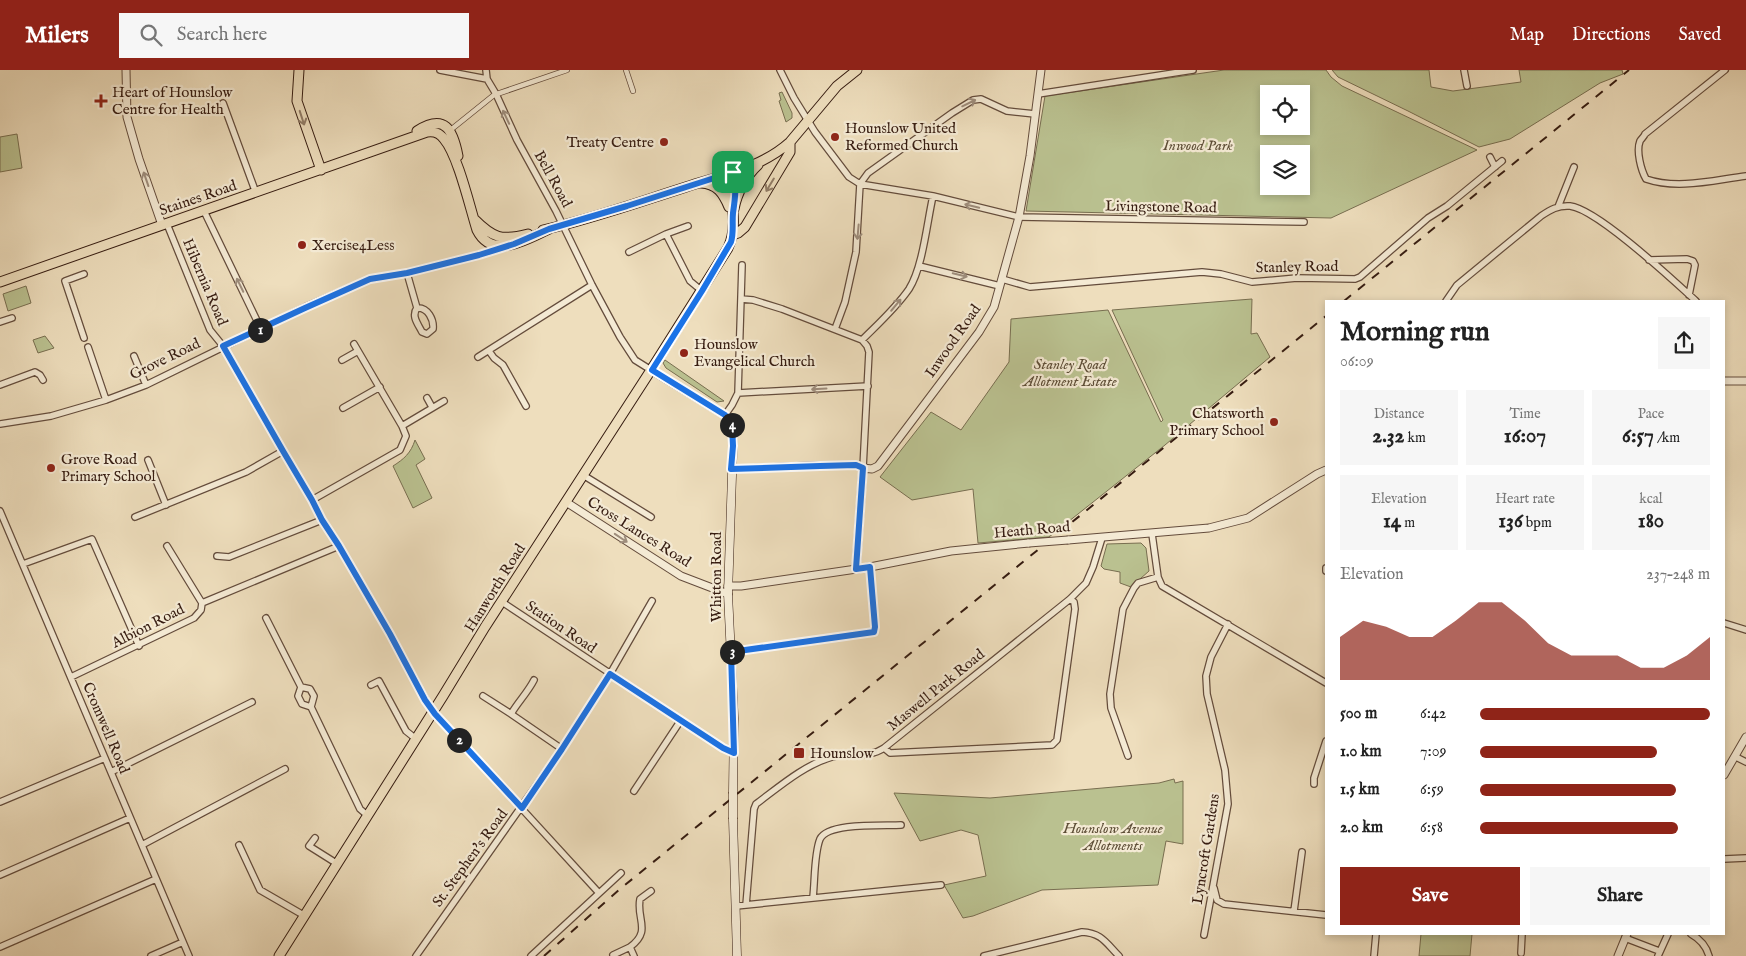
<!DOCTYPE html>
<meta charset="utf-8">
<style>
body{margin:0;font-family:"IM FELL English",serif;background:#f6f6f6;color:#222;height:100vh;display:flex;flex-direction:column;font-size:19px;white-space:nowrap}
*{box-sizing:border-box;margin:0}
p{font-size:16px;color:#767676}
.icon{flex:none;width:28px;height:28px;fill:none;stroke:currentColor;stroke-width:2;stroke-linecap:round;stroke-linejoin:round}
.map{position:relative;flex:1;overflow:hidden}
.drawer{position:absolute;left:1325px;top:230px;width:400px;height:635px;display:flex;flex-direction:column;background:#fff;border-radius:0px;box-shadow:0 2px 8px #0003}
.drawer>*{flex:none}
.tools{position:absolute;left:1260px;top:15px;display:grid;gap:10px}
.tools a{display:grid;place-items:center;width:50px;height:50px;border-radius:0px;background:#fff;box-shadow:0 2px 8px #0003;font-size:25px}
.pin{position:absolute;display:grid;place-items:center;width:42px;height:42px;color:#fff;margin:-21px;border-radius:10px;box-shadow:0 2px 8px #0006}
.km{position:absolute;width:25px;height:25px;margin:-12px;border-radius:50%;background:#222;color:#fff;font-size:14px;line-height:25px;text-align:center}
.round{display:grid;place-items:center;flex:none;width:52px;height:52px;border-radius:0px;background:#f6f6f6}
.headline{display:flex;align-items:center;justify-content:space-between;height:85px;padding:0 15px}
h1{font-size:28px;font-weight:700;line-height:38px}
.stats{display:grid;grid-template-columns:repeat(3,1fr);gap:8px;height:85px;padding:5px 15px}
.stats div{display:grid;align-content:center;border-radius:0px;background:#f6f6f6;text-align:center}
.stats b{font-size:21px;font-weight:700}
.stats small{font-size:14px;font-weight:400}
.stats p{font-size:14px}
.chart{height:140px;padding:10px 15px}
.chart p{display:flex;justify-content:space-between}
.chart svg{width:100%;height:90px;margin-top:5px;fill:#8f2418;opacity:.7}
.action{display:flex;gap:10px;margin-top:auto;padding:10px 15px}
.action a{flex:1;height:58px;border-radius:0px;background:#8f2418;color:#fff;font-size:20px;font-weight:700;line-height:58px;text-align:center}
.action a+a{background:#f6f6f6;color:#222}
ul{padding:0 15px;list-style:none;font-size:16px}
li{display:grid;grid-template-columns:80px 60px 1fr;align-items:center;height:38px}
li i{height:12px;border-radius:6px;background:#8f2418}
header{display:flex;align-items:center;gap:30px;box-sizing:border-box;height:70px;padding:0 25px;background:#8f2418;color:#fff}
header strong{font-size:24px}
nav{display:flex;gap:28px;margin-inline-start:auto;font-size:18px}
.search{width:350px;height:45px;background:#f6f6f6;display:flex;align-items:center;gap:12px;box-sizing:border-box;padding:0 18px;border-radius:0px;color:#767676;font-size:19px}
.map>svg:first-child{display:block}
.green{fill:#bac190;stroke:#786e50;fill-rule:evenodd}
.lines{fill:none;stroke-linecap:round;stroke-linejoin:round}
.pedestrian-casing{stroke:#644c3c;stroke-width:6}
.minor-casing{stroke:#644c3c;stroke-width:8}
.tertiary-casing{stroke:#644c3c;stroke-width:9}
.secondary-casing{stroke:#361c11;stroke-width:9}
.primary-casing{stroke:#361c11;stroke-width:11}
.pedestrian{stroke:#f4ead4;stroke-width:4.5}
.minor{stroke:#f4ead4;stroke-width:5.5}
.tertiary{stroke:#f4ead4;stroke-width:7}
.secondary{stroke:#f4ead4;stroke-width:8}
.primary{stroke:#eedebd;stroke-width:9}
.rail{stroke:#361c11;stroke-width:2;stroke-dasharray:9 9;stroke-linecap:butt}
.tertiary-bridge-casing{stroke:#644c3c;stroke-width:9;stroke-linecap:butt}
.secondary-bridge-casing{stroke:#361c11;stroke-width:9;stroke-linecap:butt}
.tertiary-bridge{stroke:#f4ead4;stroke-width:7}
.secondary-bridge{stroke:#f4ead4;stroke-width:8}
.oneway{stroke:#9e8d7c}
.oneway2{stroke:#927d67}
.route-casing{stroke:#fff;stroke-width:10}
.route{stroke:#1a73e8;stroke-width:6}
.poi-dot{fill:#8f2418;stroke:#f4ead4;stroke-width:2}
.labels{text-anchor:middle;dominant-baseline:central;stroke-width:4.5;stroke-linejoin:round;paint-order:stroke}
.poi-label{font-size:15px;fill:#361c11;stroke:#f4ead4;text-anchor:start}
.park-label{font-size:15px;font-style:italic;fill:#5e4e37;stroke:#f4ead4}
.street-label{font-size:15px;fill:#361c11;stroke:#f4ead4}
</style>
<header>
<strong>Milers</strong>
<div class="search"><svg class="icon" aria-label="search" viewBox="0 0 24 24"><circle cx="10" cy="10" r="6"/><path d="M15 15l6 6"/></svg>Search here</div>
<nav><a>Map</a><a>Directions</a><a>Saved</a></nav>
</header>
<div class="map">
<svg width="1746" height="886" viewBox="0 0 1746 886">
<rect width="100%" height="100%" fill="#eedebd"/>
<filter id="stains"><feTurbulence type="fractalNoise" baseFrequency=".004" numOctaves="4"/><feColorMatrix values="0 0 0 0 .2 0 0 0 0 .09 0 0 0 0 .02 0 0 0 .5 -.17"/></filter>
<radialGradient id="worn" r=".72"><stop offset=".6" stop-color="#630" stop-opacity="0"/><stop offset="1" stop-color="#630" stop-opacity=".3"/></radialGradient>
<path class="green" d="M1224,0H1326L1331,7L1342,16L1477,80L1331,148L1026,141L1045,26ZM1269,24H1301V56H1269ZM1269,84H1301V116H1269Z
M1332,0H1429L1431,17L1453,21L1521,12L1519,0H1622L1623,4L1600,13L1510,69L1479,77L1408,41L1338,7Z
M782,22L792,43V48L786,52L779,31L781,30L779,23Z
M17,64L22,98L0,102V67Z
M26,216L31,233L8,241L3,224Z
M1252,229L1251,264L1257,263L1270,287L1165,375L1049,467L978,473L973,419L912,430L880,407L931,342L961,360L1009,292L1011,249L1108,240L1161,352L1163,350L1112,240Z
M45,266L54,278L38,283L33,270Z
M665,290L724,331L717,332L666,298L663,293Z
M415,370L425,389L416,395L432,428L413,438L393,396C404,389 411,383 415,370Z
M1141,473L1146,478L1149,501L1131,517L1120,513V502L1104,499L1101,496L1107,474Z
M1174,709L1175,713L1183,711V774L1166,771L1158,815L1042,820L973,846L963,848L944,815L986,806L978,765L961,760L920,771L894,723L990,728L1159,713Z
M1421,864H1472L1470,886H1419Z"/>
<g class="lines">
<defs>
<path id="pedestrian" d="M626,0L633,21
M453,58L494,25L567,0"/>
<path id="minor" d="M440,0L487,9
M486,0L487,9L496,24L517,70L556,141L592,215L620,267L635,290L651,300
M780,0L794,28L815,62L849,107L860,114L933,126L1019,147L1304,152
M1464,0L1467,16
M1725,0L1645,64C1644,67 1641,69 1640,71C1636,81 1641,100 1646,109C1678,120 1714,110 1746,106
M1038,24L1193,0
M223,33L256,123
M1490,87L1495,97
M1558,137L1574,97
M204,141L261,259
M167,154L210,260L223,276L283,381L312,430L322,450L339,476L390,564L425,629L435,644L599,823
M688,156L666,164L690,211L702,221
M629,182L666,164
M1649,190L1687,189L1693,191L1695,195L1689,225
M919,196L1000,216
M407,203L417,238C428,237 434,250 433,259L427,264L422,262C418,254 411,246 417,238
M84,204L65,211L84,268
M1002,209L1030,217L1202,202L1221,204L1252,212L1297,208L1355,209L1360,207L1428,148L1447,136L1502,91
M1446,231L1457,215L1541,146C1550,140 1558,135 1570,136C1597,139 1673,210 1696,231
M0,252L12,248
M835,259L845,232L856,182L860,114L868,103L952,43L973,30L981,29L1007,41L1035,44
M862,270C878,254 896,238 909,219C923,197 927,152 933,126
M88,277L106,330
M489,281L494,288L503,295L526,336
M134,286L146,315
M478,287L592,215
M342,290L358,281
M0,315L35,302L40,305L43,310
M738,323L868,316
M427,328L432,337
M343,338L380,317
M725,345L732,335L738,323L742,195
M0,354L51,346L106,330L146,315L305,237L370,209L407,203L479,185L505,177
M402,356L444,331
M148,390L166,435
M731,399L820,395H856L863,398L869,282L867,276L862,270L782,239L753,230L741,229
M583,405L651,447
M312,430L400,380L406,366L402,356L354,274
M0,441L189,886
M135,447L246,402L283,381
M1152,464L1158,507L1162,516L1326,613
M167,476L202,533
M217,486L229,487L322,450
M23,494L92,469L139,576
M1326,498V501
M502,532L723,678L733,683
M266,548L301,617
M1724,553L1746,560
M731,582L874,562L875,557L870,497
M71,607L194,548L201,540L202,533L339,476
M534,610C528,622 518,632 511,644L562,679
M371,615L379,611L406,661L416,669
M301,617L310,619L314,626L311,637L302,634L298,626Z
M483,626L511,644
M311,637L360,739L367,745
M884,678L890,683L1052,675L1057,670L1075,539L1074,532L1070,529
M1128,686L1111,638L1110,624L1123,539L1134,518L1138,513L1158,507
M1736,687L1746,692
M111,702L252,632
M1314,714V708L1326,671
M634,721L681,650
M0,732L105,688
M315,768L309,776L336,793
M142,775L285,699
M239,775L260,820L305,846
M1724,789L1746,788
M0,805L130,748
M1214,818L1217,830L1224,834L1326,845
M813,827C815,810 814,784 820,769C828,752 884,756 901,755
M746,835L754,739L756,734C779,717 804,695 832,687C849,682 868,689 884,678L1070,529L1086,513L1093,497L1102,468
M736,836L941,815
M1294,841L1302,782
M1691,864C1700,869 1706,875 1709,886
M1204,865L1228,734L1225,700L1207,624L1206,606L1211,587L1228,554
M1625,868L1659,881
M0,877L156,809
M630,877C652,861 636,849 640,829L651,821
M1521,883L1522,864
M613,885L630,877L634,886
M151,886L183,872
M416,886L562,679L610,604L652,531
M531,886L621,803
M984,886L1082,862C1102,863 1106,873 1119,886
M1374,886L1376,864
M1658,886L1668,864"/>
<path id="tertiary" d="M126,0L127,47L139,89L162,155
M1724,311H1746
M566,432L681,506L728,524
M1068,470L1209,458L1248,448L1317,404L1326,400
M856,499L863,398L872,399L878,396L979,262L994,237L1019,147L1030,86L1041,0
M728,516H741L870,497L951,481L1029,473
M1724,705L1746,667
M1618,886L1627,864"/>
<path id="secondary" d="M651,300L725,345L732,355L733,376L728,524L734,648L733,722
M733,749L737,886"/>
<path id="primary" d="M299,0L297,31L321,100
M417,61C445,43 453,60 458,86
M701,113C717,114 723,123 729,137
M734,139C737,123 746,106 758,95
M474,149C493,168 501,171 528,164
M543,160C592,149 639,132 686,117C723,105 761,98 790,72L837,16L857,0
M733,165L738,163L745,157L790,82V72
M0,212L427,62C433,61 440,63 444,69C458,85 470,138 477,160C492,190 527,170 549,159
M279,886L443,626L485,557L651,300L728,178C739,155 730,128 729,103"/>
</defs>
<use href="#pedestrian" class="pedestrian-casing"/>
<use href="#minor" class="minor-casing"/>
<use href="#tertiary" class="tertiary-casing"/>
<use href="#secondary" class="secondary-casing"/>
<use href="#primary" class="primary-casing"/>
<use href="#pedestrian" class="pedestrian"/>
<use href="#minor" class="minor"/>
<use href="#tertiary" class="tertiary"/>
<use href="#secondary" class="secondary"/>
<use href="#primary" class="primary"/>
<path class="rail" d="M1344,231L1629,0
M544,886L620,819L1326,246"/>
<defs>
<path id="tertiary-bridge" d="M1029,473L1068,470"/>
<path id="secondary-bridge" d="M733,722V749"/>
</defs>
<use href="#tertiary-bridge" class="tertiary-bridge-casing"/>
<use href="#secondary-bridge" class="secondary-bridge-casing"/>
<use href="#tertiary-bridge" class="tertiary-bridge"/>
<use href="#secondary-bridge" class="secondary-bridge"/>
</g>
<defs><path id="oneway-shaft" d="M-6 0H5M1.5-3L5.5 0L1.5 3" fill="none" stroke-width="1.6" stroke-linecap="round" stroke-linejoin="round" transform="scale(1.25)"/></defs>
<g class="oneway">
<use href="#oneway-shaft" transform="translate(969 33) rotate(-26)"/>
<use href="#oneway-shaft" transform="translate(506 47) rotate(-115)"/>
<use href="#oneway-shaft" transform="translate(146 109) rotate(-109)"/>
<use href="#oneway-shaft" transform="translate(972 136) rotate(-166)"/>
<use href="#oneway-shaft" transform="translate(858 162) rotate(95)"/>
<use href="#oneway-shaft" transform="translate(960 205) rotate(14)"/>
<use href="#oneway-shaft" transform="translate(240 215) rotate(-116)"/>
<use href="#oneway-shaft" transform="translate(896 235) rotate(-50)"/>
<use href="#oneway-shaft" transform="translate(819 319) rotate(177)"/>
<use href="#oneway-shaft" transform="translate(621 468) rotate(34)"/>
</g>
<g class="oneway2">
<use href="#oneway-shaft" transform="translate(302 48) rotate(72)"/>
<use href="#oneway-shaft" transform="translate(770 115) rotate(121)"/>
</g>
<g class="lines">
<defs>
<path id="route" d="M733,102C737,116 735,129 733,143C732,153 734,162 731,172L702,221L652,300L725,345L732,355L733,376L731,399L820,396L856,395L863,398L856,499L870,497L875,557L874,562L731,582L734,683L723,678L610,604L562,679L522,738L435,644L425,630L390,564L339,476L322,450L312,430L283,381L223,276L305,238L370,209L407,203L479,185L514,174L549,159L627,136Z"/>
</defs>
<use href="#route" class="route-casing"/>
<use href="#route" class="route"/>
</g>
<g class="poi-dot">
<path d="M98.5 23.5h5v5h5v5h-5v5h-5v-5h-5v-5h5z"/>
<circle cx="835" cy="67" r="5"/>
<circle cx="664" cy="72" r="5"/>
<circle cx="302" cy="175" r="5"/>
<circle cx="684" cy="283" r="5"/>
<circle cx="1274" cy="352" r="5"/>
<circle cx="51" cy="398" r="5"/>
<rect x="793" y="677" width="12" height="12" rx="2.5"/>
</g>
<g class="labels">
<g class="poi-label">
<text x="112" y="22">Heart of Hounslow<tspan x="112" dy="17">Centre for Health</tspan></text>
<text x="845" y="58">Hounslow United<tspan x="845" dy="17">Reformed Church</tspan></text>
<text x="654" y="72" text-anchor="end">Treaty Centre</text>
<text x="312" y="175">Xercise4Less</text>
<text x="694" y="274">Hounslow<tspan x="694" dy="17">Evangelical Church</tspan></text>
<text x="1264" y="343" text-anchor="end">Chatsworth<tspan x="1264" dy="17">Primary School</tspan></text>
<text x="61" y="389">Grove Road<tspan x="61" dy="17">Primary School</tspan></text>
<text x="810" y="683">Hounslow</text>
</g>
<g class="park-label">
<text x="1198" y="75">Inwood Park</text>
<text x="1070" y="294">Stanley Road<tspan x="1070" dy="17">Allotment Estate</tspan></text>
<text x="1113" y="758">Hounslow Avenue<tspan x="1113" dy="17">Allotments</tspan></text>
</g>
<g class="street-label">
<text transform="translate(553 109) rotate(61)">Bell Road</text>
<text transform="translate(198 128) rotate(-19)">Staines Road</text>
<text transform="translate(1161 137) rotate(1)">Livingstone Road</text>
<text transform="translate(1297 197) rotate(-1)">Stanley Road</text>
<text transform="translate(205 212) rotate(67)">Hibernia Road</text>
<text transform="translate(953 271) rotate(-55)">Inwood Road</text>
<text transform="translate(165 289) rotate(-26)">Grove Road</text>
<text transform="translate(1032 460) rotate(-5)">Heath Road</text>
<text transform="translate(639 462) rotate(32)">Cross Lances Road</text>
<text transform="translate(716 507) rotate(-90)">Whitton Road</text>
<text transform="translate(495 518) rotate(-58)">Hanworth Road</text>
<text transform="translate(148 556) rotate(-27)">Albion Road</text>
<text transform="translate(561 557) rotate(34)">Station Road</text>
<text transform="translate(936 620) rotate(-39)">Maswell Park Road</text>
<text transform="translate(106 658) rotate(67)">Cromwell Road</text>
<text transform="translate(1206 779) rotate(-81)">Lyncroft Gardens</text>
<text transform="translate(470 788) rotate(-54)">St. Stephen's Road</text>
</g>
</g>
<rect width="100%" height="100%" filter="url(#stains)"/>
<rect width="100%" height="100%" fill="url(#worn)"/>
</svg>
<div class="tools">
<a><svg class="icon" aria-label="locate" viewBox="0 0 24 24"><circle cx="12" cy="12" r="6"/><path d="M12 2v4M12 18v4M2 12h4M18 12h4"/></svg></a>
<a><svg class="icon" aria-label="layers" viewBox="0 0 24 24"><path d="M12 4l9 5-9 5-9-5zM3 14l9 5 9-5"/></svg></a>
</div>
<div class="pin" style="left:733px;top:102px;background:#1e9e55"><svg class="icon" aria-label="arrive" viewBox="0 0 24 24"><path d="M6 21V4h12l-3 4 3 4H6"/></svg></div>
<b class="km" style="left:260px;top:260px">1</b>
<b class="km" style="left:459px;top:670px">2</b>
<b class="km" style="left:732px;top:582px">3</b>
<b class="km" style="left:732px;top:355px">4</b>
<section class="drawer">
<div class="headline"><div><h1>Morning run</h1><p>06:09</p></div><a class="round"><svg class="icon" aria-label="share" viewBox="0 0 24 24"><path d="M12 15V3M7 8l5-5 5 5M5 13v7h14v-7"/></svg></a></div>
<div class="stats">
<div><p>Distance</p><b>2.32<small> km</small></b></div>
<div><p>Time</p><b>16:07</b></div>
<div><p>Pace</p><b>6:57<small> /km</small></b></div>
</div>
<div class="stats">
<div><p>Elevation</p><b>14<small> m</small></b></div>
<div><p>Heart rate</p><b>136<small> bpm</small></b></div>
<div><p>kcal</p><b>180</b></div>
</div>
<div class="chart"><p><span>Elevation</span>237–248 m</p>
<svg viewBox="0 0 160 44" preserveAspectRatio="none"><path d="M0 44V23L10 15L20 18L30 23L40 23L50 15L60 6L70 6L80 15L90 26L100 32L110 32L120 32L130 38L140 38L150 32L160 23V44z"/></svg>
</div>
<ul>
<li><b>500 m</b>6:42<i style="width:100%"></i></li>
<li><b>1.0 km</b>7:09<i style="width:77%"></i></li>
<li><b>1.5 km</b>6:59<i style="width:85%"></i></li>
<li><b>2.0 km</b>6:58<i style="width:86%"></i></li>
</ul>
<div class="action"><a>Save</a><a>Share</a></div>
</section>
</div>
